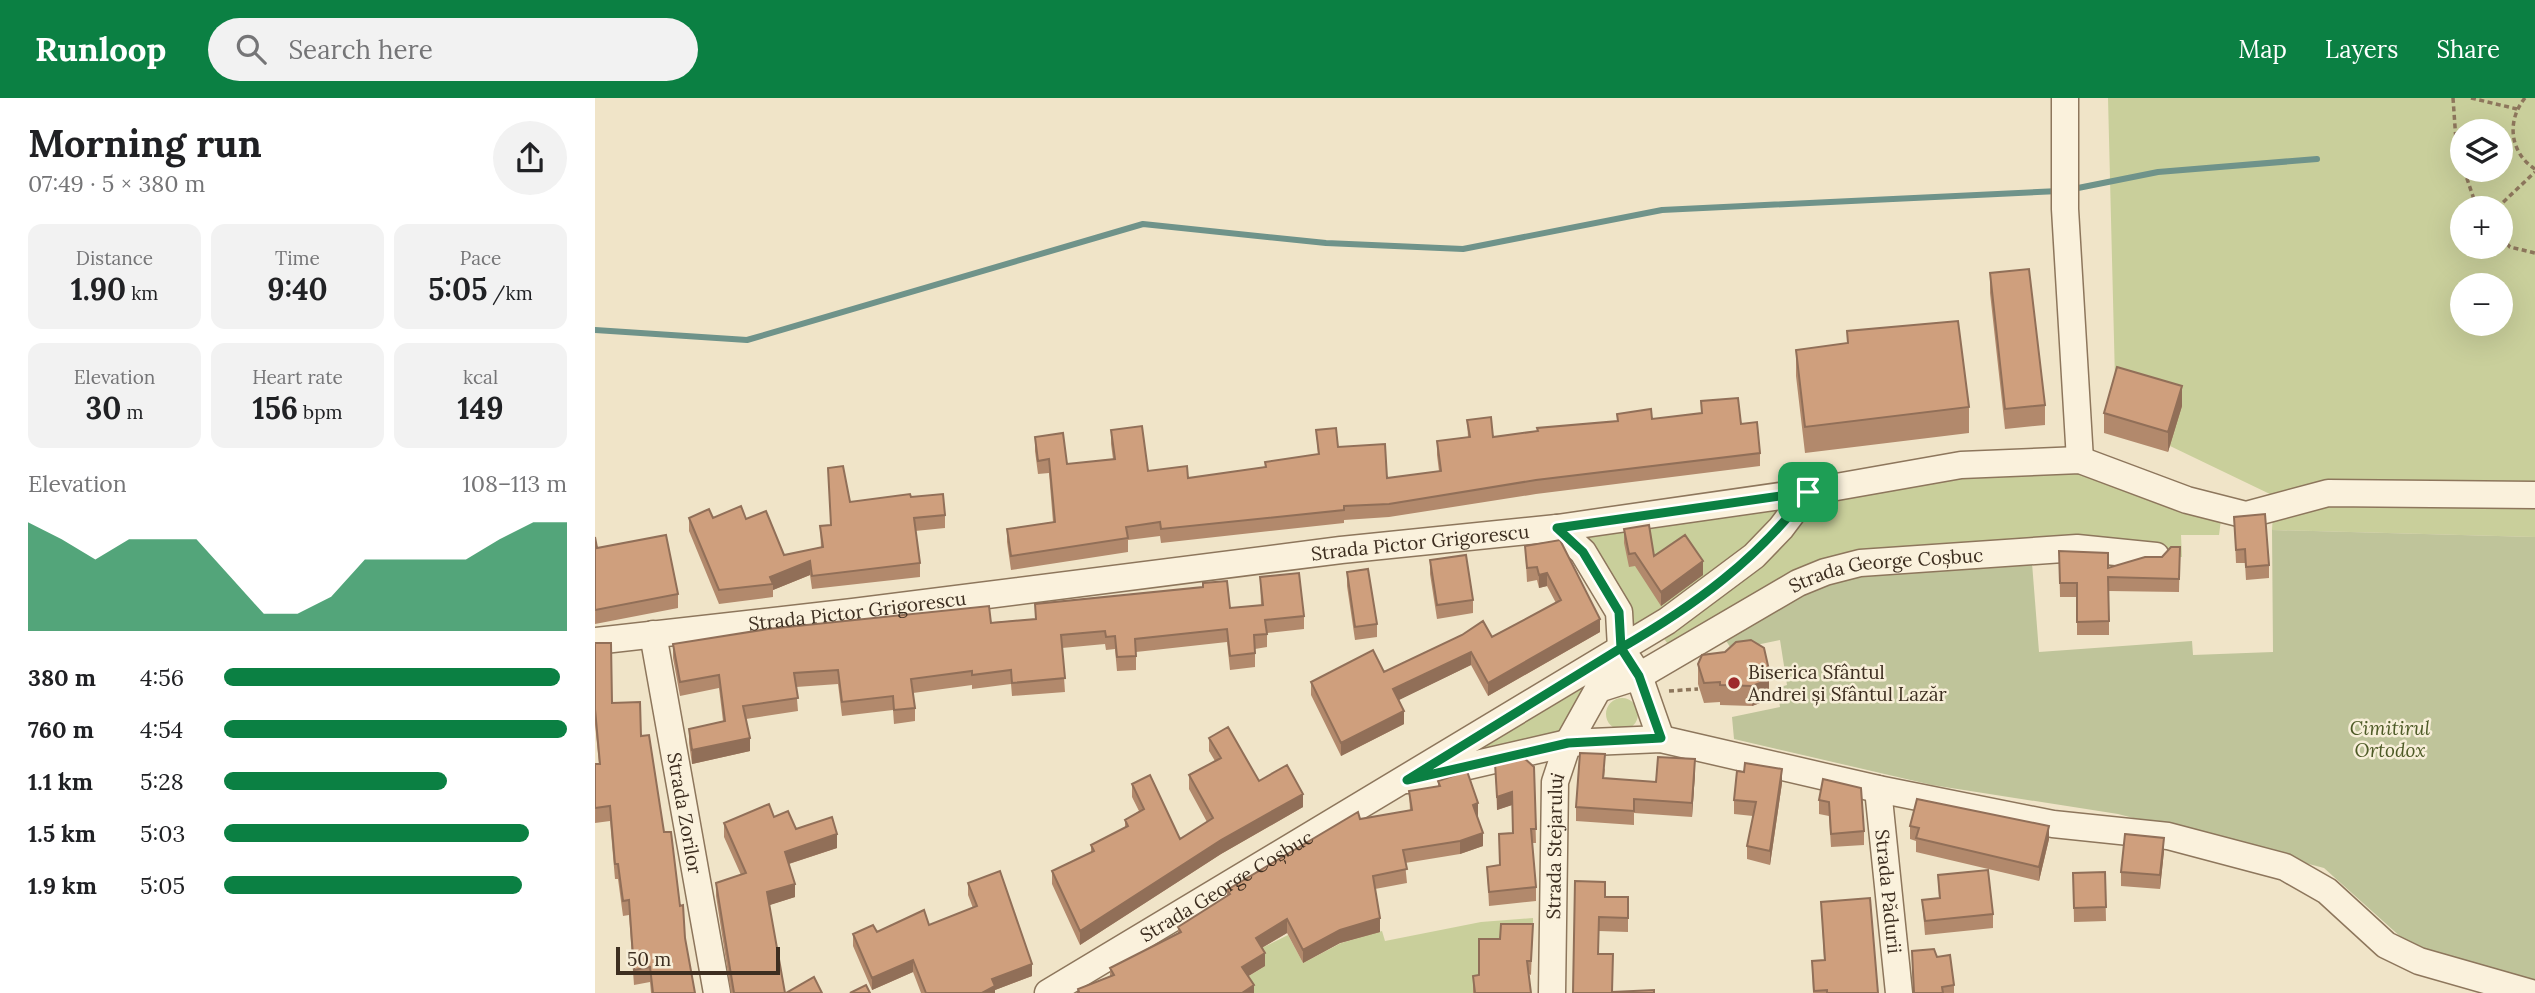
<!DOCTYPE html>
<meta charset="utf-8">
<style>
body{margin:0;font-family:Lora,serif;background:#f2f2f2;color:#202124;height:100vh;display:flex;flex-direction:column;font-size:26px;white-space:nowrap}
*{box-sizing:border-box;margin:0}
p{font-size:23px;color:#757577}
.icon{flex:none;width:38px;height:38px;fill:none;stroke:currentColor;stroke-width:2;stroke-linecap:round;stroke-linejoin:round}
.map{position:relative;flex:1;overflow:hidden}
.panel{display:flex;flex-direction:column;background:#fff;width:595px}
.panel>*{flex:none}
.controls{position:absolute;left:1855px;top:21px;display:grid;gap:14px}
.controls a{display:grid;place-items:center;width:63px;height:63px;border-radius:50%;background:#fff;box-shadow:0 7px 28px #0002;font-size:35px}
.scale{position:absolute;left:21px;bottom:18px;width:164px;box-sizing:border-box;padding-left:7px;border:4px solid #3d2e20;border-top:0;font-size:19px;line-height:24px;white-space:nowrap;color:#3d2e20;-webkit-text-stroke:5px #f7eed8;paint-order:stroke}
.pin{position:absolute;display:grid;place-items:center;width:60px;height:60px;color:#fff;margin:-30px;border-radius:14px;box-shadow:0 4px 10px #0006}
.round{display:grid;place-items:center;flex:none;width:74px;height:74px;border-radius:37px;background:#f2f2f2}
.headline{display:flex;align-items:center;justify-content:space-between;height:119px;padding:0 28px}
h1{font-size:38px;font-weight:700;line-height:52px}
.metrics{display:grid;grid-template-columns:repeat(3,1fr);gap:10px;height:119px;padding:7px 28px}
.metrics div{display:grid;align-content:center;border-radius:14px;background:#f2f2f2;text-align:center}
.metrics b{font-size:30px;font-weight:700}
.metrics small{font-size:19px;font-weight:400}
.metrics p{font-size:19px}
.chart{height:196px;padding:14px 28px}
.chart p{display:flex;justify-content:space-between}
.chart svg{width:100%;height:126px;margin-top:7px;fill:#0b8043;opacity:.7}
ul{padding:0 28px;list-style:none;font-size:23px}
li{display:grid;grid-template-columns:112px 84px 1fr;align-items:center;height:52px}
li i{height:18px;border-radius:9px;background:#0b8043}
header{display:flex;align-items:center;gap:42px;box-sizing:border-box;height:98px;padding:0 35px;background:#0b8043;color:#fff}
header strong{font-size:33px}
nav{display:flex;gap:38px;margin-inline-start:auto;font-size:24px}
.search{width:490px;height:63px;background:#f2f2f2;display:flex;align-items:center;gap:18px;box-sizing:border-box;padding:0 24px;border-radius:38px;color:#757577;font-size:26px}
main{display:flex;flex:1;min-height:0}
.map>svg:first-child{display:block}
.green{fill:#c9cf9b;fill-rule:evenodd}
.cemetery{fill:#bfc49a}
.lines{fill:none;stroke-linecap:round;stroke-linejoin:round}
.stream{stroke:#6f938a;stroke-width:6}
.minor-casing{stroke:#8d765c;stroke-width:29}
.path{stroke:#8d765c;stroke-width:3.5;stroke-dasharray:5 3.5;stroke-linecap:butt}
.minor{stroke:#faf1dc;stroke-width:26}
.wall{fill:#b2896c}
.shaded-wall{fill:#916f58}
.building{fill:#cf9f7d;stroke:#916f58;stroke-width:2}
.route-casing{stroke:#fff;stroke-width:14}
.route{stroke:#0b8043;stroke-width:9}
.poi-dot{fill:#9e2a2b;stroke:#f7eed8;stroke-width:2.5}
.labels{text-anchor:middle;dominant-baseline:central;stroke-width:5;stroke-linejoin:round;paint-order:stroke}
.street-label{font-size:19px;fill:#3d2e20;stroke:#f7eed8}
.poi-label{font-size:19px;fill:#3d2e20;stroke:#f7eed8;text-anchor:start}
.park-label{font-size:19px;font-style:italic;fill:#4d5a26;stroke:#f7eed8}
</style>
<header>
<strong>Runloop</strong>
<div class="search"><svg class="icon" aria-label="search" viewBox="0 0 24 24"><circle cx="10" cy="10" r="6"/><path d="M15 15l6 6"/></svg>Search here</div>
<nav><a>Map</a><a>Layers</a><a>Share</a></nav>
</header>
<main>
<section class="panel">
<div class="headline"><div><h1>Morning run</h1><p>07:49 · 5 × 380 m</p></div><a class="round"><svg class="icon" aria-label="share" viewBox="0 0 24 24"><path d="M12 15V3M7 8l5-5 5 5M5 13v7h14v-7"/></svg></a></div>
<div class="metrics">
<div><p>Distance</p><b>1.90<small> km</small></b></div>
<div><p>Time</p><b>9:40</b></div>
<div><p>Pace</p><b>5:05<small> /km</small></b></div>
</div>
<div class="metrics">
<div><p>Elevation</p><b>30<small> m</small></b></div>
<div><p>Heart rate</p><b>156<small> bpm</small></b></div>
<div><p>kcal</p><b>149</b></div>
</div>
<div class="chart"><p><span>Elevation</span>108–113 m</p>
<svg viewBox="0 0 160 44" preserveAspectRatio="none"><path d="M0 44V6L10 12L20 19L30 12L40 12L50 12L60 25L70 38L80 38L90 32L100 19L110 19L120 19L130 19L140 12L150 6L160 6V44z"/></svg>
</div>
<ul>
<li><b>380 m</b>4:56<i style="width:98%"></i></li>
<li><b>760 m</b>4:54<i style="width:100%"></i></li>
<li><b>1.1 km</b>5:28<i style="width:65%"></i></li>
<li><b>1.5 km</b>5:03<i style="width:89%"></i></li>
<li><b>1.9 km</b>5:05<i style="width:87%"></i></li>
</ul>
</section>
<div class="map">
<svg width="1940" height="895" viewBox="0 0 1940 895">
<rect width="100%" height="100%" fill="#f0e4c8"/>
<path class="green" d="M1513,0H1940V439L1677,432L1679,398L1521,322ZM1867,33H1906V72H1867ZM1867,110H1906V149H1867ZM1867,187H1906V226H1867Z
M1443,363L1627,414L1624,437H1586L1587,459L1404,454L1080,557L1062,530L973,645L812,682L1026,550L1024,514L962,430Z
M1011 616a16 16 0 1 1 32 0a16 16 0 1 1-32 0Z
M938,820V840H906L884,873L878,895H655L647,882L670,868L661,853L693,837L708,865L746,845L787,833L790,843L886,824Z"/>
<path class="cemetery" d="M1677,432L1940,439V888L1818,850L1729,770L1523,716L1337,687L1139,641L1137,619L1185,609L1182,590L1192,587L1185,542L1137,552L1128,538L1225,482L1262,473L1437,465L1444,554L1597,543L1598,557L1678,554Z"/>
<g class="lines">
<path class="stream" d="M1478,91L1563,74L1722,61
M0,232L152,242L548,126L731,145L868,151L1067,112L1464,93"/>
<defs>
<g id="minor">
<path d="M1470,0V111L1485,362"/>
<path id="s1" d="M58,536L122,895"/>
<path id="s2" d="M0,543L258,514L746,452L962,430L1213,394L1366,367L1485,362L1592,402L1651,417L1733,395L1940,397"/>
<path d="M1035,564L1044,578L1066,641"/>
<path id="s3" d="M1003,591L1044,578L1203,485L1230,474L1265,465L1482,450L1561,458"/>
<path d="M812,682L973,645L1066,641L1283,691L1458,726L1573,738L1690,769L1732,793L1791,847L1824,863L1936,895"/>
<path id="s4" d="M1283,691L1304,895"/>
<path id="s5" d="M453,895L1072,523L1159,458L1186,430L1213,394"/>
<path id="s6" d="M957,895L960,684L973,645L1026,550L1024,514L988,454L962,430"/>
</g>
</defs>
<use href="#minor" class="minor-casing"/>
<path class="path" d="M1858,0L1861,43L1867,67
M1876,0L1922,11
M1930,0C1911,23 1915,55 1940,71
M1869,72L1882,110
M1902,110L1940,74
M1906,139L1915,149L1940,155
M1074,593L1103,591"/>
<use href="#minor" class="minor"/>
</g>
<path class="wall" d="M1395,175L1450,307V327L1410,331L1395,195Z
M1252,233L1374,309V335L1210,355L1201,278V252L1252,245Z
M1106,303L1146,326L1165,355V368L941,396L794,419L749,422V425L566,445L565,438L533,442V454L416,472L412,444V431L458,424L454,375L443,376L440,353V339L472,366L518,361L516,346V332L553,373L593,380L670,369V364L723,356L721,332L743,349L792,380L844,373L842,357V343L873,339L872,322L898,339L1022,323V316L1057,321L1106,315Z
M1587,308L1573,354L1509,335V315Z
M233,370L255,404L316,399L350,417V430L320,433L325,465V479L217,491L215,477L178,492V499L124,506L94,433V420L151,421L189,457L226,450L225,428L236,427Z
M1639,419L1674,467V480L1651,482L1650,465H1641Z
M1029,431L1059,458L1108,477L1066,508L1040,468L1034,469L1029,445Z
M0,439L2,450L83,496V510L0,526Z
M930,448L1005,534L893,598L876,567L803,602L809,626L746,658L716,597V584L789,574L897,539L961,505L952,488L944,490L942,482L932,484Z
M1585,449L1584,494L1514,493V537H1482V499H1465L1464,453L1513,470L1567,459Z
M835,462L878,502V515L842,521L835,476Z
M752,474L782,526V539L760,542L752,488Z
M665,479L709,518V531L672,535V549L660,551V569L635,572L632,544L541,554V572L522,573L520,551L511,552L510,546L467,550L470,594L417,598L416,586L377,591V587L318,595L320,610V623L299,626L298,612L247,618L243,586L201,589L203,613L151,621L155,653L97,666L94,645V631L128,623L124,590L85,598L78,560V546L440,521V506L635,510L666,507Z
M0,545L17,605L46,638L69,734L100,895H56L55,884L39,887L34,817L28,818L23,781H20L15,723L0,725V667L4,666L0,626Z
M1103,566L1174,592L1165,605L1157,608L1125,607V604L1109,605L1103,586Z
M614,640L664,683L708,709L626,756L485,847L457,786V773L496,754V747L530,730V722L544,713L537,699V686L585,741L612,724L594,691V677L620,663L614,653Z
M900,665L939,669L941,745H937L941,789V803L894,808L892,769L905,767L904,736L918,735L917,707L902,712Z
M1010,670L1009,680L1061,684L1100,675L1097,719L1039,715V727L981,723V709Z
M1228,681L1269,733V747L1236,749L1234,718L1224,716V702Z
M843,683L883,719H882L888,748L865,756L810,765L812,785L780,791L785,834L745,845L708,865L692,835L667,850L670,868L653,878L659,895H483V891L515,878V870L583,835V829L632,798V792L765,721L815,713L814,693L843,688Z
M1187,685L1175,767L1152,761V748L1158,718L1139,716V702Z
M179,719L201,731L242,750L194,766L200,799L174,807L190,895H136L121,798V785L146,777L129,739V725Z
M1315,728L1454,741L1444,783L1321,754V743L1315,741Z
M1569,753L1565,791L1526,788V774Z
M1510,774L1511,823L1479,824L1478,775Z
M1343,777L1398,816V830L1330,837L1327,802L1344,800Z
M373,785L437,878L400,892V895H326L318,874L277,892L258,848V836L282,834L334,827L378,810L373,797Z
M1010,799H1033V834L1004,833L1003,856L1017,894L1059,895H978Z
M1226,804L1283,895H1218L1217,863L1229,862Z
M938,826L936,877L934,876L936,895H878V878L884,877L905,841Z
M1317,853L1342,859L1359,887V895H1318Z"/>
<path class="shaded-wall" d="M1587,288V308L1573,354V334Z
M215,463V477L178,492V486L175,479Z
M1108,463V477L1066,508V494Z
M952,475V488L944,490V477Z
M1005,521V534L893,598V585Z
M876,554V567L798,605V591Z
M1174,572V592L1165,605L1157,608V588Z
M809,613V626L746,658V645Z
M155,640V653L97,666V652Z
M1100,661V675L1097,719V705Z
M1187,671V685L1175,767V753Z
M917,694V707L902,712V699Z
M708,696V709L626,756L485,847V833L626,742Z
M883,705V719L878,720V707Z
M1454,728V741L1444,783V769Z
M888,735V748L865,756V743Z
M242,736V750L190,767V754Z
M1569,740V753L1565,791V777Z
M200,786V799L172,808V794Z
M785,820V834L745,845L708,865V852L745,832Z
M692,821V835L661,853V840Z
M670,855V868L647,882V869Z
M318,862V874L277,892V880Z
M437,866V878L400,892V895H387L397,881Z
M659,887V895H647Z"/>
<path class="building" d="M1434,171L1450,307L1410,311L1395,175Z
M1363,223L1374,309L1210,329L1201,252L1253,245L1252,233Z
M1522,269L1587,288L1573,334L1509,315Z
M1143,300L1146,326L1162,324L1165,355L941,382L794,406L749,408V412L566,431L565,424L531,429L533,440L416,458L412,431L460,424L454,361L443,363L440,339L468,335L472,366L520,361L516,332L547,328L553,373L592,368L593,380L671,369L670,364L724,356L721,332L741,330L743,349L790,346L792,380L846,373L842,343L875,339L872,322L896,319L898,339L943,333L942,330L1023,323L1022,316L1056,311L1057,321L1107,315L1106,303Z
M248,368L255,404L315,396L316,399L348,396L350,417L319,420L325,465L217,478L215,463L175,479L178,486L124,492L94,420L114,411L118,420L146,408L151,421L171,413L189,457L228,449L225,428L236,427L233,370Z
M1670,416L1674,467L1651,469L1650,451L1641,452L1639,419Z
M1054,427L1059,458L1090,437L1108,463L1066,494L1040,455L1034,456L1029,431Z
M71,437L83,496L0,512V439L2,450Z
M965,442L1005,521L893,585L876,554L798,591L809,613L746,645L716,584L778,552L789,574L867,537L888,523L897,539L966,502L952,475L944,477L942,469L932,470L930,448Z
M1576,449H1585L1584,481L1513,479L1514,523L1482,524V485H1465L1464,453L1513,455V470L1550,459H1567Z
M871,457L878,502L842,507L835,462Z
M773,471L782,526L760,529L752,474Z
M704,475L709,518L670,522L672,536L659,537L660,555L635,558L632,531L540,541L541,558L522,559L520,538L511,539L510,533L466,537L470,580L417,585L416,572L377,577V573L316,581L320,610L299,612L298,598L247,604L243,572L199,575L203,600L148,608L155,640L97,652L94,631L130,623L124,577L85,584L78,546L173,531L394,508L396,525L441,521L440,506L608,489V485L632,483L635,510L668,507L665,479Z
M1156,542L1169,550L1174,572L1165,585L1157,588L1125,587V584L1109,585L1103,566L1107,557L1130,554L1141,544Z
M0,545H16L17,605L45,604L46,638L54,637L69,734H76L85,808L88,807L90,840L100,895H58L55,869L39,872L34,802L28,803L23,766H20L15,708L0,710V666H5L0,611Z
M633,629L664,683L692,667L708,696L626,742L485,833L457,773L499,753L496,747L533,728L530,722L549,711L537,686L555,677L585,741L618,720L594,677L626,660L614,640Z
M985,655L1010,656L1008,680L1061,684L1063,659L1100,661L1097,705L1039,701V713L981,709Z
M927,658L939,669L941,731H936L941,789L894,794L892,769L905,767L904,736L918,735L917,694L902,699L900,665Z
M1150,665L1187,671L1175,753L1152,748L1161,704L1139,702L1142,673L1149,674Z
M872,673L883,705L878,707L888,735L865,743L808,752L812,771L778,778L785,820L745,832L708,852L692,821L661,840L670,855L647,869L659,887L647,895H482L484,894L483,891L519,877L515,870L586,834L583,829L635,796L632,792L763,714L765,721L817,712L814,693L845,688L843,683Z
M1228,681L1266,690L1269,733L1236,736L1234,704L1224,702Z
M1322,701L1454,728L1444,769L1321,740L1324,730L1315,728Z
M174,706L179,719L193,713L201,731L237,719L242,736L190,754L200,786L172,794L190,895H139L121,785L151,775L129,725Z
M1530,736L1569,740L1565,777L1526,774Z
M1393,772L1398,816L1330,823L1327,802L1345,800L1343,777Z
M405,773L437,866L397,881L400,888L387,895H331L318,862L277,880L258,836L278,827L282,834L329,812L334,827L382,808L373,785Z
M1510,774L1511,809L1479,810L1478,775Z
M980,783L1010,784V799H1033V820L1004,819L1003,856H1018L1017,894L1059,892V895H978Z
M1275,800L1283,895H1232V892L1219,893L1217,863L1230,862L1226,804Z
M906,826H938L936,863H932L936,895H880L878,878L884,877V841H905Z
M1339,851L1342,859L1355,857L1359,887L1347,889L1348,895H1319L1317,853Z
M219,879L227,895H191Z
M271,887L275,895H255Z"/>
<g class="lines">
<defs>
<path id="route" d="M1213,394L962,430L988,454L1024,514L1026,550L812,682L973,645L1066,640L1044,578L1026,550C1099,508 1162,462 1213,394"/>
</defs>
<use href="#route" class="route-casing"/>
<use href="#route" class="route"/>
</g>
<circle class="poi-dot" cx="1139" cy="585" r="7"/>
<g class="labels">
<g class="street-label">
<text stroke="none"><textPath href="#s2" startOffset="831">Strada Pictor Grigorescu</textPath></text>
<text stroke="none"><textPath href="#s3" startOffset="317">Strada George Coșbuc</textPath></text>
<text stroke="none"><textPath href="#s2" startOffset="264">Strada Pictor Grigorescu</textPath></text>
<text stroke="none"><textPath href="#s1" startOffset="182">Strada Zorilor</textPath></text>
<text stroke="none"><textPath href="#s6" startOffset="147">Strada Stejarului</textPath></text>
<text stroke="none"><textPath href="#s5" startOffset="208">Strada George Coșbuc</textPath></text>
<text stroke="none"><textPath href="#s4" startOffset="103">Strada Pădurii</textPath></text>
</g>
<g class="poi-label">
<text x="1153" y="574">Biserica Sfântul<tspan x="1153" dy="22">Andrei și Sfântul Lazăr</tspan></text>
</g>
<g class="park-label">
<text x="1795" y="630">Cimitirul<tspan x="1795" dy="22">Ortodox</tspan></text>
</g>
</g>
</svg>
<div class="controls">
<a><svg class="icon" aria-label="layers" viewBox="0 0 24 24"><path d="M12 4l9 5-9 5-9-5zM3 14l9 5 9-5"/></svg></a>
<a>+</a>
<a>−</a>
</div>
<div class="scale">50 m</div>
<div class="pin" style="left:1213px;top:394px;background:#1e9e55"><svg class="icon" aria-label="arrive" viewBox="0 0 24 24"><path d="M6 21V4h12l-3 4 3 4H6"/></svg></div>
</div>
</main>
